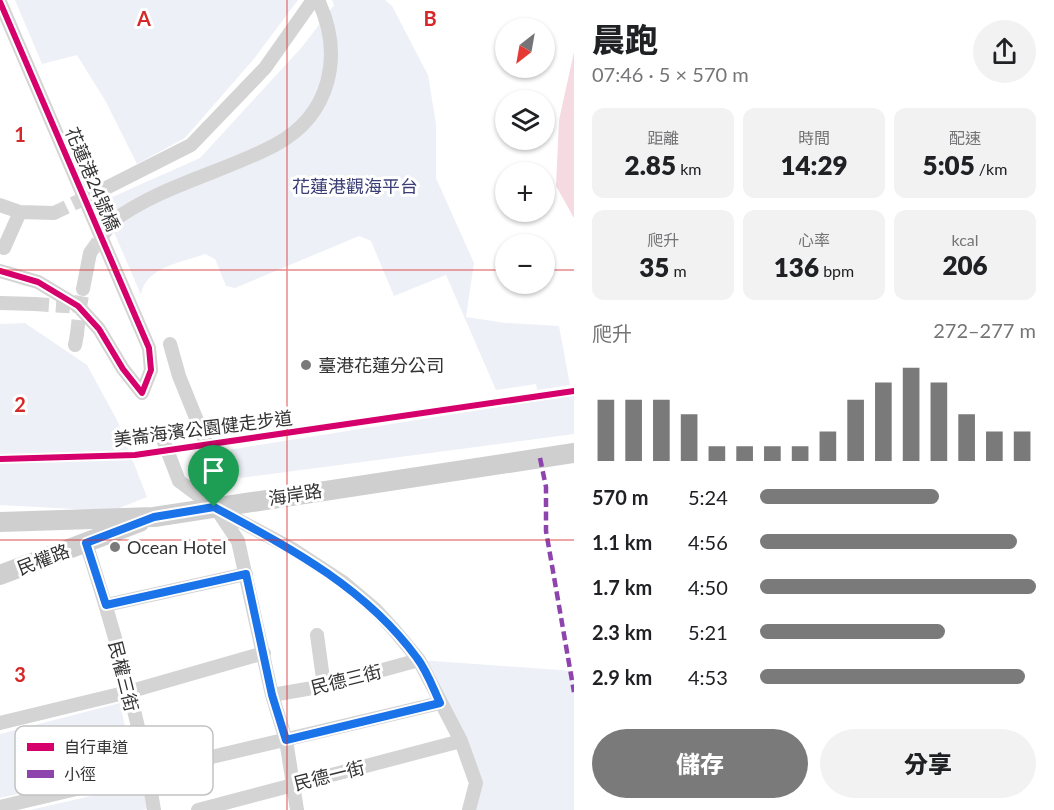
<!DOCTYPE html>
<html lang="zh-TW">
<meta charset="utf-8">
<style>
body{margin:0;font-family:Lato,"Noto Sans TC",sans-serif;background:#f2f2f2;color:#202124;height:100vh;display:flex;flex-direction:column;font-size:22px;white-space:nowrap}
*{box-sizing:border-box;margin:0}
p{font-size:20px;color:#757577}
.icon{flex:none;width:33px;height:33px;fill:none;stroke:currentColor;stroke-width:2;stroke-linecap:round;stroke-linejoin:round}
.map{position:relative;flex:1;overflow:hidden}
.drawer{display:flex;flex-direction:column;background:#fff;width:480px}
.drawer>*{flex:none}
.needle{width:39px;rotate:211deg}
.buttons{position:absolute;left:495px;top:18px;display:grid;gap:12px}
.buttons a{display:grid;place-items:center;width:60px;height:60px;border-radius:50%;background:#fff;box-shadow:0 2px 4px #0004;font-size:30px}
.pin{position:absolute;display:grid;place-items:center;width:51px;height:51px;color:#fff;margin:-62px -26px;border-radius:50% 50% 50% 0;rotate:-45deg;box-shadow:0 0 6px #0007}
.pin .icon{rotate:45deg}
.round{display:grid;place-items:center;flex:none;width:63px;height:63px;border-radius:32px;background:#f2f2f2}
.head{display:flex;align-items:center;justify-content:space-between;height:102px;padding:0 18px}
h1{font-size:33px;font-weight:800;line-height:45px}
.figures{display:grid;grid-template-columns:repeat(3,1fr);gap:9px;height:102px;padding:6px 18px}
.figures div{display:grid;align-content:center;border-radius:12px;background:#f2f2f2;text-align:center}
.figures b{font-size:26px;font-weight:800}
.figures small{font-size:16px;font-weight:400}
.figures p{font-size:16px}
.chart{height:168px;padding:12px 18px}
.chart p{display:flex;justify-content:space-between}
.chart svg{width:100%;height:108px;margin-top:6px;stroke:#7a7a7a;stroke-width:6}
.action{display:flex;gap:12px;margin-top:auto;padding:12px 18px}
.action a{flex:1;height:69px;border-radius:36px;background:#7a7a7a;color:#fff;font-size:24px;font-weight:800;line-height:69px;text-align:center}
.action a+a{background:#f2f2f2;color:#202124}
ul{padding:0 18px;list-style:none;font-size:20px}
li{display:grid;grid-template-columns:96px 72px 1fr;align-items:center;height:45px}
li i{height:15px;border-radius:8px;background:#7a7a7a}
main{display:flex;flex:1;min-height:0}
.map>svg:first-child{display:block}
.green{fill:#eef0f7}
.water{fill:#f5dbe1}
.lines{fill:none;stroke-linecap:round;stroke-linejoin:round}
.street-tunnel{stroke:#d6d6d6;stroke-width:14;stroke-dasharray:14 7;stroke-linecap:butt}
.street{stroke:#d4d4d4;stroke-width:14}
.secondary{stroke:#cfcfcf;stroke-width:20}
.quiet{stroke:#8e44ad;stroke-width:4.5;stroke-dasharray:9 4.5;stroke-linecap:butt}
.cycleway-casing{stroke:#fff;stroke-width:10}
.cycleway{stroke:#d6006c;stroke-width:6}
.route-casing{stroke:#fff;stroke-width:12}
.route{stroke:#1a73e8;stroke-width:8}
.grid{fill:none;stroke:#d62828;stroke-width:1.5;stroke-opacity:0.55}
.poi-dot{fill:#7a7a7a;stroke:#fff;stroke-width:2}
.labels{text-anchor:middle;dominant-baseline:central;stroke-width:6;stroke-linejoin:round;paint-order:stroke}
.street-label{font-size:18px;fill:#333;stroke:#fff}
.park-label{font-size:18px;fill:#3a3e75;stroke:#fff}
.poi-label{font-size:18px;fill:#333;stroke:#fff;text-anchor:start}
.key{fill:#fff;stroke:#c2c2c2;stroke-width:1.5}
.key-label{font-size:16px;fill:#333}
.grid-label{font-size:20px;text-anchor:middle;font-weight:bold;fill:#d62828;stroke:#fff;stroke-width:6;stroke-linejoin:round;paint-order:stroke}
</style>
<main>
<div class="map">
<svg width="574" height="810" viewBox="0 0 574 810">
<rect width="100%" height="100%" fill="#fff"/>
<path class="green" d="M15,0H298L253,60L185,138L137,164L106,102L77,55L42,64Z
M332,0H385L392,6L428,75L436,124V178L474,263L466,317L506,323L559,326L570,385L537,390L536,384L496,390L446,275L394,296L371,241L359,236L235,288L226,286L215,259L205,254C181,263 145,267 141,295L101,202L200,158L302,47L334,5Z
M25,323L87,365L117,420L147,497L112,511L0,505V324Z
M574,395V434L240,478L228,450Z
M419,660L574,671V810H469L476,783Z
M120,703L134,768L0,798V734Z
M147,783L152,807L143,810H30Z"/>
<path class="water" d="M574,52V218L556,186L559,120Z"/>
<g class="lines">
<path class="street-tunnel" d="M54,213L106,188
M90,253L113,221
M35,304L80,307L83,289
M77,334L80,307"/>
<path class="street" d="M0,2L149,348L151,370L142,393L123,369L99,329L78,306L38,282L0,271
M106,188L191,145L265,68L313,0
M0,205L20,212L54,213
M113,221C162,185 222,173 275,145C331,115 344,55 318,0
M4,248L20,212
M83,289L90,253
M0,303L35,304
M170,344L179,376L219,475L214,507
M75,345L77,334
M164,442L179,481L214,507L294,550L343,582L375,609L395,631L419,660L461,741L476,783L469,810
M216,508L238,541L272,695L286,740L297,810
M86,543C114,630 140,720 154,810
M106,605L246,574
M317,635L324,686
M272,695L324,686L419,660
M0,723L128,692L264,653
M0,807L440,703
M198,810L461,741"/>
<path class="secondary" d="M0,522L154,517L574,453
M0,575L140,522"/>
<path class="quiet" d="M540,458L546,487V531L574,692"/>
<defs>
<path id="cycleway" d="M0,2L149,348L151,370L142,393L123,369L99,329L78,306L38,282L0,271
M0,459L135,455L574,391"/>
</defs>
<use href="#cycleway" class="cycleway-casing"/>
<use href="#cycleway" class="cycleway"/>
</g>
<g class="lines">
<defs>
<path id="route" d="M214,507C290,548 365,587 417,658C427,671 433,688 440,703L286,740L272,695L246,574L106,605L86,543L154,517Z"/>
</defs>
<use href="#route" class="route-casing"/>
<use href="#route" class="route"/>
</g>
<path class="grid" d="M287,0V810M0,270H506M544,270H574M0,540H574"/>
<g class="poi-dot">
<circle cx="306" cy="365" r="6"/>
<circle cx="115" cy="547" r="6"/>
</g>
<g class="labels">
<g class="street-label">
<text transform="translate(93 179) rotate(67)">花蓮港24號橋</text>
<text transform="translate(203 428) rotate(-7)">美崙海濱公園健走步道</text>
<text transform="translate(295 494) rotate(-9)">海岸路</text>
<text transform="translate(43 559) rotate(-21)">民權路</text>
<text transform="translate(124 676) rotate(76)">民權三街</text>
<text transform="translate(346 679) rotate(-14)">民德三街</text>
<text transform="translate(329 775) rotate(-14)">民德一街</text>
</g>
<g class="park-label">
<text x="355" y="186">花蓮港觀海平台</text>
</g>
<g class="poi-label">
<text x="318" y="365">臺港花蓮分公司</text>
<text x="127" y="547">Ocean Hotel</text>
</g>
</g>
<rect x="15" y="726" width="198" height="69" rx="9" class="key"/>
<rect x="27" y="743" width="27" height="8" fill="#d6006c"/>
<rect x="27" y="770" width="27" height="8" fill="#8e44ad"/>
<g class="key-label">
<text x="64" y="753">自行車道</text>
<text x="64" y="780">小徑</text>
</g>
<g class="grid-label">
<text x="144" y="26">A</text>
<text x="430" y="26">B</text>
<text x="20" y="142">1</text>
<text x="20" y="412">2</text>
<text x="20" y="682">3</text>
</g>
</svg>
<div class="buttons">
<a><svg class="needle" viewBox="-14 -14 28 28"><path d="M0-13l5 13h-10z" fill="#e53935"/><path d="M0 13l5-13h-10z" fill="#757577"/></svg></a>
<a><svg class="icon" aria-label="layers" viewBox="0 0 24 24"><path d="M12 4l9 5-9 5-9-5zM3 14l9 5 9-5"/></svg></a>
<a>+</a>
<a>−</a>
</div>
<div class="pin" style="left:214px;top:507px;background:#1e9e55"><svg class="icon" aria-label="arrive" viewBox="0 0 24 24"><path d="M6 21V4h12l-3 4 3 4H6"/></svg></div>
</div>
<section class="drawer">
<div class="head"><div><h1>晨跑</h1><p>07:46 · 5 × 570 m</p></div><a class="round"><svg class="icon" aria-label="share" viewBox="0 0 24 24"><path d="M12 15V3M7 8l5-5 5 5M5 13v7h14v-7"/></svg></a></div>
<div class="figures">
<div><p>距離</p><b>2.85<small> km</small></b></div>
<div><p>時間</p><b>14:29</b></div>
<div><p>配速</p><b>5:05<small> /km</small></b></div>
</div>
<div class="figures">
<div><p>爬升</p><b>35<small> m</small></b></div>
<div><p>心率</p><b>136<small> bpm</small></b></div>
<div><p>kcal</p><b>206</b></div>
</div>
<div class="chart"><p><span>爬升</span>272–277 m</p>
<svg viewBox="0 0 160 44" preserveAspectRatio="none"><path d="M5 44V19M15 44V19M25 44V19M35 44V25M45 44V38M55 44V38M65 44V38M75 44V38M85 44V32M95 44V19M105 44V12M115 44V6M125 44V12M135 44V25M145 44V32M155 44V32"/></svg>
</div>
<ul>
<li><b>570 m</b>5:24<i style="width:65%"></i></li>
<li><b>1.1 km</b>4:56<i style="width:93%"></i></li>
<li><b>1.7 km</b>4:50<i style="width:100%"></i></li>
<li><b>2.3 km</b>5:21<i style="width:67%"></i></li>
<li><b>2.9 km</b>4:53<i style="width:96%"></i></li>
</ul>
<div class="action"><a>儲存</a><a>分享</a></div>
</section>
</main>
